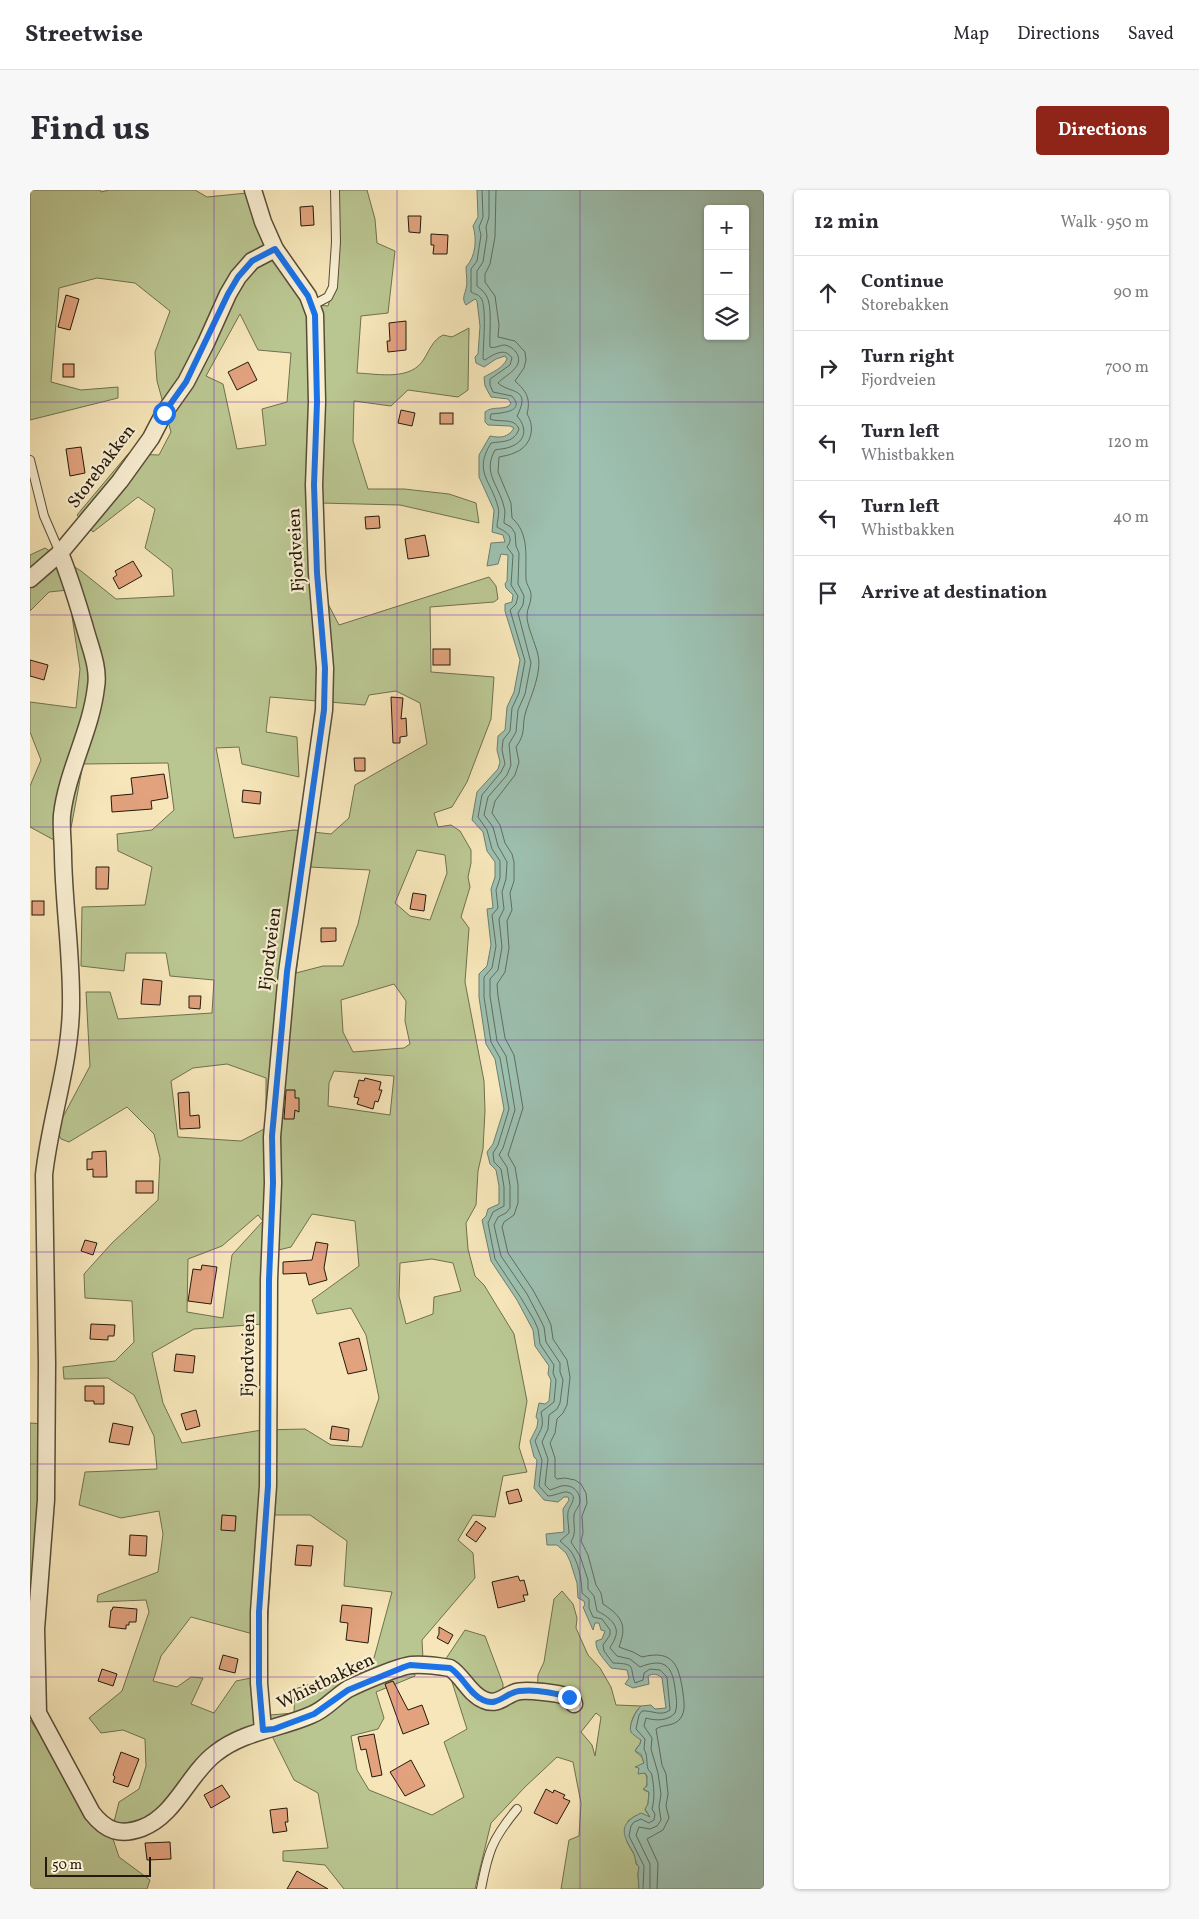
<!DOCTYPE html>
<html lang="en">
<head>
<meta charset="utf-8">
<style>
  :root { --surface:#fff; --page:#f7f7f7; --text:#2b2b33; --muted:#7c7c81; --line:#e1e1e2; --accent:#8f2418 }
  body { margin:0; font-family:Vollkorn,serif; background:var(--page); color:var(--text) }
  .controls { position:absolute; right:15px; top:15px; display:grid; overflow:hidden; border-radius:5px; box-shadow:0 1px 4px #0004 }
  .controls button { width:45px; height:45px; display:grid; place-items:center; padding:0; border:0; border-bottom:1px solid var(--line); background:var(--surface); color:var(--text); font:25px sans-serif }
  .scale { position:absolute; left:15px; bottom:12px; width:106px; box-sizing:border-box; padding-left:5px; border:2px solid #241a0d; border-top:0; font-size:14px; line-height:18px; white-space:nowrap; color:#241a0d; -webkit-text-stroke:4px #f9efd2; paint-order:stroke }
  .stop { position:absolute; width:15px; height:15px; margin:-11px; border:4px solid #1a73e8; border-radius:50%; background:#fff }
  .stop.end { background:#1a73e8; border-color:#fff; box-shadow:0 1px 5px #0008 }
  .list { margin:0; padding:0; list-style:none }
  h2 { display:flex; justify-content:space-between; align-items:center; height:65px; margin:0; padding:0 20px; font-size:21px }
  h2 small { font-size:16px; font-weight:400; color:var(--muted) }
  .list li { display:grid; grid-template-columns:32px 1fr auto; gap:15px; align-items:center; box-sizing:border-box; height:75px; padding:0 20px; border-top:1px solid var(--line) }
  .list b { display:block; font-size:19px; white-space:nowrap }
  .list p { margin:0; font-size:16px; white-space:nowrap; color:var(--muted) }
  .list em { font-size:16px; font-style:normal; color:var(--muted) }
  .icon { flex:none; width:28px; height:28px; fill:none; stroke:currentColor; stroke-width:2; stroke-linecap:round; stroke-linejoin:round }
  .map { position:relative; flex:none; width:734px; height:1699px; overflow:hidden; border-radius:5px }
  header { display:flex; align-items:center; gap:30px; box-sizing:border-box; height:70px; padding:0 25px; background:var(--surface); border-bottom:1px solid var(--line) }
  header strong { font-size:24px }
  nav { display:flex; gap:28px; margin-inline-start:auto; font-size:18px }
  .intro { display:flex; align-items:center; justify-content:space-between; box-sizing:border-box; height:120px; padding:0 30px }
  h1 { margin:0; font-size:35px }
  .button { padding:12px 22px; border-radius:5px; background:var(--accent); color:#fff; font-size:18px; font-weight:700 }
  main { display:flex; gap:30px; padding:0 30px }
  aside { flex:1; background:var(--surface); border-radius:5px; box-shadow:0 1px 4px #0004 }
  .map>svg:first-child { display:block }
  .green { fill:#bac691; stroke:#6f704f; fill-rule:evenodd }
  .water { fill:#9dc0b0; stroke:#6d7e6f; fill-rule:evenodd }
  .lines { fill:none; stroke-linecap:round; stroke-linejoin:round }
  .shore { stroke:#606d5e; stroke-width:1 }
  .building { fill:#e1a27d; stroke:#241a0d }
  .service-casing { stroke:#584d38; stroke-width:10 }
  .minor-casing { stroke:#584d38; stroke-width:19 }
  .service { stroke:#f9efd2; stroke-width:8 }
  .minor { stroke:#f9efd2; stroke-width:16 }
  .route { stroke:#1a73e8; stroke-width:6 }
  .grid { fill:none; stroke:#7b2cbf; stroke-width:1; stroke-opacity:0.55 }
  .labels { text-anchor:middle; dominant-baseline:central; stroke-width:4.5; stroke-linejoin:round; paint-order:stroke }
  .street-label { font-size:18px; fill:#241a0d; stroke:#f9efd2 }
</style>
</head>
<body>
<header>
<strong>Streetwise</strong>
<nav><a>Map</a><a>Directions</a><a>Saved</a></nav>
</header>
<div class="intro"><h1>Find us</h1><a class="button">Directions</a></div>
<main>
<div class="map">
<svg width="734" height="1699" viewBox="0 0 734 1699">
  <rect width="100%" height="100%" fill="#f6e6b9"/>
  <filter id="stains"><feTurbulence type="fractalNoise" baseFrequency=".004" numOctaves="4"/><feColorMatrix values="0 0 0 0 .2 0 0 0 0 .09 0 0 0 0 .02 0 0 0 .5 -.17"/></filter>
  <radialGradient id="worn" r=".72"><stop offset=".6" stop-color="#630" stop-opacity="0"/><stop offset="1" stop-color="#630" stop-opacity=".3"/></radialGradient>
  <!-- green -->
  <g class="green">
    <path d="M0,0H70L71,2L79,0H165L177,7L217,3L240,68L276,114L298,116L308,82L303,43L302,0H337L345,29L347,53L365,61L358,123L331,126L327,183C349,184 381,191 394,169C400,159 403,150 413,145L422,147L439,138L438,200L428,207L378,200L361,216L324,211L323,251L338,299H374L419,304L446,313L449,333L370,315L290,313L296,410L309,435L459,387L466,396L468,409L464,412L400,417L401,482L464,487L461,529L437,592L422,617L404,623L408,637L421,635L430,641L441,660V673L438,687L440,697L431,727L439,738L435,792L454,891L455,921L453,959L448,981L446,1015L436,1033L438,1059L445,1086L454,1095L484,1144L497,1211L489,1257L497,1282L473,1286L465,1327L443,1325L428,1350L443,1363L445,1388L392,1450L393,1469L383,1472L385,1486L346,1502L354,1528L348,1539L321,1546L327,1580L339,1600L402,1625L434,1607L414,1552L437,1539L415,1470L435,1440L455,1446L473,1494V1506H507L508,1485L514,1472L524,1409L532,1401L543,1414L547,1428L546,1438L558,1465L570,1478L581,1497L586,1515L611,1516C605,1521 598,1535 602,1542C604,1545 608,1547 611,1550L610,1554L606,1559V1562L612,1567L614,1573L609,1578L610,1580L615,1583C618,1588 618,1595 614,1600L619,1602L618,1614L615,1620L620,1627H617L614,1624L605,1626L598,1631L597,1652L605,1666L606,1674L609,1677L608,1684L609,1699H531L539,1650L549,1646L551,1613L543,1572L527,1567L495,1597L461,1633L445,1699H314L295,1675L253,1671V1661L298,1658L288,1603L264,1590L242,1546L221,1536L179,1560L141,1609L111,1634L83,1649L89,1667L120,1690L117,1699H0V1530L23,1562L61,1630L84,1632L89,1612L109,1599L116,1576L115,1549L93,1540L71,1543L59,1528L92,1501L119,1422L116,1410L67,1412L68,1405L128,1382L133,1344L129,1321L91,1328L49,1315L55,1282L127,1279L124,1246L104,1205L78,1188L34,1189L33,1177L85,1171L104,1152L102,1111L55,1108L54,1084L82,1053L128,1010L130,968L124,944L97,917L39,952L31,949L26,940L60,876L56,802H80L88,829L182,823L184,790L140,786L136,763H96L94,781L51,776L52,717L115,715L122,677L88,661L87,644L122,640L144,620L138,573L53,574L41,638L24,650L0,637V596L11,570L0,542V512L46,518L50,479L38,400L19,402L0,421V365L15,358L51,381L86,409L144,406L142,379L115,358L125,319L108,307L63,342L47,325L98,264L129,265L141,242L127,191L125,162L140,121L105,93L67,88L29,98L21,192L51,200L88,197V208L0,230ZM210,124L228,160L261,163L257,212L232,219L236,255L207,259L193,194L176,186ZM366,501L390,513L397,554L325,595L319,628L301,644L264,640L204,648L186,558L209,557L212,574L269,587L267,547L236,542L240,507L335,515L339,505ZM387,660L415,665L417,683L400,730L380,726L365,713ZM279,677L340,680L328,734L313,776H293L266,783ZM364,794L376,811L375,831L380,854L374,858L323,862L313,842L311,810ZM197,874L236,888V938L211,951L148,947L141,891L163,878ZM304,881L364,886L360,925L298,916L299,893ZM282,1024L325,1031L329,1076L282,1110L287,1124L321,1118L336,1145L349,1208L332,1257L301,1255L275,1239L232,1240L152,1253L133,1213L122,1163L164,1139L233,1134L236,1063L261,1057ZM228,1025L233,1031L202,1065L193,1128L157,1122L158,1069L192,1056ZM402,1069L423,1073L431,1101L404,1107L403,1124L376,1134L369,1106L370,1073ZM244,1325H280L317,1351L314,1396L362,1402L344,1468L304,1486L265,1499L264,1523L240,1525L226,1487L206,1491L184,1523L161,1514L173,1488L161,1487L147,1497L123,1491L131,1466L161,1427L223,1444L237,1445ZM566,1523L571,1527L565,1566L562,1555L551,1542Z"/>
    <path d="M0,1233L14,1234L0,1448Z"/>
  </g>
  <!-- water -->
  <path class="water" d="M447,0H734V1699H609L608,1684L609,1677C605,1673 606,1668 603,1662C592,1644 588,1634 611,1623L620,1627L615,1619L618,1614L619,1602L613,1599L617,1596V1586L615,1583L608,1584L609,1578L605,1577L614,1573L611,1564L605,1561L610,1554L611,1550C608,1548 603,1545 601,1542C598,1536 606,1520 611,1516L621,1515L625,1519L636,1518L632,1488C628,1484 623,1483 618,1486L619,1494L603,1498L595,1494L599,1488L597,1480L581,1478C575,1470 565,1461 566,1451L572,1449L575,1441L571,1440L569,1433H565L563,1440L553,1417L555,1415L554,1411L548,1408L547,1393L540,1371L536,1363L527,1355H517L516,1344L534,1342L533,1319L539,1310L538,1307H534L528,1312L514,1310L504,1298L507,1270L504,1267L500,1251L507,1237L508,1230L506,1227L509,1213L515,1214L519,1211L521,1190L518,1184L519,1176L505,1156L503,1140L487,1110L461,1071L452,1030L456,1026L458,1019L469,1014V996L466,980L460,974L457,962L463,954L474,919L465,869L456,854L449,807V784L457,776L461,755L457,719L463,718L461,699L465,687V672L457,661L453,642L442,630L447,602L468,579L470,572L467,560L468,546L475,540L477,517L484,502L490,470L475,421V414L482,412L483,405L476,398L475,394L477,391L478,365L471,364L468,374L457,376L461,353L475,352L473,345L462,342L464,320L449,287V265L460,246C470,248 478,248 484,238L480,236L458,235L455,232V222C462,216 471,220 479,216L481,213L478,209L461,207L455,196L454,187C463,182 473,178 477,169L475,166L466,169L454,177L446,173L445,167L448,164L450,136L447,111L445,109L436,115C432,109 434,106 436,99C438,93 436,84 436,77C446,66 447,49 443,36L448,27ZM678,19H715V146H678Z"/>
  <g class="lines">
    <!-- shore -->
    <g class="shore">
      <path d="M452,0L453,27L449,37L451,45L447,71L441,79V102C444,104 448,104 451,108C457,116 453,157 453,169L455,170C464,164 475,157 482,168L480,175L460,189V195L463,202L482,206C496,222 471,223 461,224L460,229C470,233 484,227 489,239C484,253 473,251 461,253C443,282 461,290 468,317C470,323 467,331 467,337C476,342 485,346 477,357L483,365L481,395L488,406L486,414L480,420L495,471L489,503L482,518L480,541L473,550L472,560L475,574L471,582L452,605L448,627L457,640L462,659L470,671V688L466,700L468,718L462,725L466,756L462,778L454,787V807L461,852L470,868L479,919L468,955L463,963L464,972L471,979L474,997V1016L463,1022L458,1033L465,1069L491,1108L504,1130L508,1139L510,1154L524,1175L523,1183L526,1190L524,1212L511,1222C514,1237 512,1237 505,1251L512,1270L509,1296L518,1306C524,1306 534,1301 537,1302C550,1305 539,1316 538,1322C537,1328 539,1337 539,1343L530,1351C533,1354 536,1356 539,1359C548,1369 552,1390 552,1403L559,1409V1418L563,1427L572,1429L580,1440V1445L573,1455L574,1461L583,1473C607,1474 599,1476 605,1493L613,1490L614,1483L620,1479L630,1480L637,1487L640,1520C631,1527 622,1520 612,1521L609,1525L606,1539L615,1549L614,1559C618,1566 616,1572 618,1579C619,1581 622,1583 622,1586C624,1597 625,1608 622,1619L625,1624L624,1630L619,1633L611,1629L604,1632L601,1636L599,1646L614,1676L613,1699"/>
      <path d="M459,0V27L456,37L457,46L453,72L447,81V96C450,99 454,101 456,105C463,115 459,145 460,157C465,159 469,155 475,155C479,156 483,158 486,162C496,177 475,185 468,193C480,204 502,197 487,226C497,237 497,251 480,257C475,259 469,259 465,260C452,283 469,295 474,317C476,322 474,328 474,333L481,337L485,343L486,356L489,363L488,394L494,406L493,415L488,423L501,473L495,504L488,520L486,542L479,554L481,575L477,585L458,607L454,625L463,637L468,656L477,672L476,689L472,702L474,719L469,729L472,757L468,780L460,789V806L467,851L476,866L485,920L473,958L469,965L477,977L480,996V1018L476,1023L468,1027L464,1035L471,1066L497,1104L509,1127L514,1137L516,1152L530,1173V1182L533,1190L530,1213L527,1219L519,1225L518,1239L512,1252L518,1269L515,1295L520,1300C524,1299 527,1297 531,1296C541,1294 550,1300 550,1311C550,1316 545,1320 544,1325C543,1337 547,1341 541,1352L550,1366L558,1390V1399L564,1406L567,1421C576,1425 591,1435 585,1448C584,1452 581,1455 580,1458L587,1466L600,1469L610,1477C633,1468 642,1474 645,1498C646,1506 648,1515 645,1523C638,1531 626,1531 616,1528L614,1536L622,1548L621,1559L628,1583L631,1604L629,1617L631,1630L627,1636L620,1639L609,1637L606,1645L620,1674V1699"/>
      <path d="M466,0L465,47L460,74L455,84V92L465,106L469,135L468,147L485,151L495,162L496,170L494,178L485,191C496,201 501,208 497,224C506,238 501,257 484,263C480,265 474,266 469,267L468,282L481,313L482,328C500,344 495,367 496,389C496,395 502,400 501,407C501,413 497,419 497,425C496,434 506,455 508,465C512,482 501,506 496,521C491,536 497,542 486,557L489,572L485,585L465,611L462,623L470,635L475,653L482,664L484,672V691L480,703L482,720L477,731L479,758L475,782L467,794L468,806L475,848L484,865L493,918L478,965L485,977L488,995V1013L484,1025L474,1032L472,1037L478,1063L503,1100L516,1124L521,1135L523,1149L537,1170L540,1187L537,1215L533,1223L527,1229L525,1243L520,1253L525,1268V1287L527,1289L535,1288L545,1290L551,1294L556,1303L557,1313L552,1326L553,1343L551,1351L558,1365L566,1395L571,1403L573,1414C593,1427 597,1436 589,1457L603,1462L612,1467C644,1459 649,1476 653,1503C654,1512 656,1521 650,1529C643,1537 633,1534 626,1539L632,1575L636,1584L638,1604L636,1616L639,1628L633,1640L617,1649L628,1673L627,1699"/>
    </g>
  </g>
  <!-- building -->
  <g class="building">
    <path d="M283,16L284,35L271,36L270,17Z"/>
    <path d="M378,26H391L390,43L379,42Z"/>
    <path d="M401,44L418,45L417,64H403L404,55H401Z"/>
    <path d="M36,105L49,109L40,140L28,137Z"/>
    <path d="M376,131V160L358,162L357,151H360L359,133Z"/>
    <path d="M218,172L227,190L207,200L198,182Z"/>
    <rect x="33" y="174" width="11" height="13"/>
    <path d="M371,220L385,223L382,236L368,233Z"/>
    <rect x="410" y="223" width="13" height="11"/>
    <path d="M51,257L55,283L40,286L36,259Z"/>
    <path d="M349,326L350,338L336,339L335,327Z"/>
    <path d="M395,345L399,366L378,369L375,349Z"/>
    <path d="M103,371L112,386L89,399L83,388L87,385L85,381Z"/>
    <rect x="403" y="459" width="17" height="16"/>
    <path d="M0,470L18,475L14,490L0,486Z"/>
    <path d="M361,507L373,508L371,529L376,528L377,546L370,547V553H363Z"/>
    <path d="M324,568H335V581H325Z"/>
    <path d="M134,584L138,608L121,611L122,619L82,622L81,606L103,604L101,588Z"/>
    <path d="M213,600L231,602L230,614L212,612Z"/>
    <path d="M66,677H79L78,699H66Z"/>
    <path d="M383,703L396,705L394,721L380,719Z"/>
    <rect x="2" y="711" width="12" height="14"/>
    <path d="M291,738H306V751L291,752Z"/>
    <path d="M113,789L132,791L130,815L111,814Z"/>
    <path d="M159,806H171L170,819L159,818Z"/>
    <path d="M335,888L351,892L349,900H352L348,912L345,911L343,919L327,914L329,908L324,907L329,890L334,891Z"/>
    <path d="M256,900H265V908H269V922L265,920L264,929H254Z"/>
    <path d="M159,902L160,926L169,925L170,938L150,939L148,903Z"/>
    <path d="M76,961L77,987H63V979L57,980V969H62V962Z"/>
    <rect x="106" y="991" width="17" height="12"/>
    <path d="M55,1050L67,1053L63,1065L51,1061Z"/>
    <path d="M286,1052L298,1054L294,1078L297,1090L279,1095L276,1083L253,1084V1072L282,1070Z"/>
    <path d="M172,1075L187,1077L181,1114L158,1111L163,1079L171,1080Z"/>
    <path d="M61,1134L85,1135L84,1146H78V1150L60,1149Z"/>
    <path d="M329,1148L337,1180L318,1184L309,1153Z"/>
    <path d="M146,1164L165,1166L163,1183L144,1181Z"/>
    <path d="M55,1196H74V1214H64V1211H55Z"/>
    <path d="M166,1220L170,1236L156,1240L151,1224Z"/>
    <path d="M83,1233L103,1237L99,1255L79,1252Z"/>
    <path d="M302,1236L319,1239L318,1251L300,1249Z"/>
    <path d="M488,1299L492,1311L479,1314L476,1302Z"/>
    <path d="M192,1325L206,1326L205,1341L191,1340Z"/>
    <path d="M446,1331L456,1338L446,1352L436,1345Z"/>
    <path d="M100,1345L117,1346L116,1366L99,1365Z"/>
    <path d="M267,1355L283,1356L281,1376L265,1375Z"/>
    <path d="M488,1386L490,1391L494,1390L498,1405H493L495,1411L468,1418L462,1392Z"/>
    <path d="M312,1415L342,1418L338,1453L316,1450L318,1433L310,1432Z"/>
    <path d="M83,1417L107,1419L106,1432H99V1435H96V1439L79,1437L81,1420H82Z"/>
    <path d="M409,1437L423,1445L418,1454L407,1448L409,1444Z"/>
    <path d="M193,1465L208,1469L205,1483L189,1479Z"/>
    <path d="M72,1479L87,1484L83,1496L68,1491Z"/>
    <path d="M363,1491L378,1520L392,1515L399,1534L373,1544L355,1494Z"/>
    <path d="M344,1544L352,1585L342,1587L336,1559L331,1560L328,1547Z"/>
    <path d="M91,1562L109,1569L98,1597L83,1592L85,1587L83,1585Z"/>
    <path d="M381,1570L395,1596L375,1606L360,1582Z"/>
    <path d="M192,1595L200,1607L181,1618L174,1605Z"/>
    <path d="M516,1599L523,1603L524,1600L535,1605L533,1608L540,1611L527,1634L504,1623Z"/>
    <path d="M257,1618L258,1632H255L257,1641L243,1643L240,1620Z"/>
    <path d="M140,1652L141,1669L117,1670L115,1653Z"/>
    <path d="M267,1681L298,1699H257Z"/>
  </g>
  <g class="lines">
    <!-- service casing -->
    <g class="service-casing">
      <g id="service">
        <path d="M283,115L298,107L303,97L306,52L305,0"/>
        <path d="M0,270L14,326L30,363"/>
        <path d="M451,1699C458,1662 462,1649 487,1619"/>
      </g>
    </g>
    <!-- minor casing -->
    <g class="minor-casing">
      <g id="minor">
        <path d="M223,0L233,32L245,59L278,106L285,125L287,212L284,295L287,383L295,478L294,520L257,782L242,947L243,993L239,1090L238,1296L229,1422V1493L233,1540"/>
        <path d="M30,363C41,390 49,417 57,445C62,462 69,480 66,497C61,541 37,581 32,625C31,638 33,653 33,666C34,717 42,767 41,817C40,874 20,929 14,985L17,1174L16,1310L6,1439L8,1523L62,1623C76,1641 90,1646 112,1638C146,1625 158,1584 186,1563C214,1541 249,1539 281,1525C295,1520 305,1507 318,1499C330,1493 369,1476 382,1475C395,1474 408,1476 420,1478C433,1486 439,1504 454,1510C467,1516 474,1506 486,1502C494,1499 533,1503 540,1508C543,1510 543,1511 544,1514"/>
        <path d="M0,389L30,363L90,291L121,248L134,223L156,192L176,153L198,104L208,87L222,71L245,59"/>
      </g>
    </g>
    <!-- service -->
    <use href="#service" class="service"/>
    <!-- minor -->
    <use href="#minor" class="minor"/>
  </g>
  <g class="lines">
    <!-- route -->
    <path class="route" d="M134,223L156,192L198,104L208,87L222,71L245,59L278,106L285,125L287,212L284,295L287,383L295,478L294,520L257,782L242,946L243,993L239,1090L238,1296L229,1422V1493L233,1540L244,1539L284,1524L318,1500L374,1477L380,1475L420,1478C433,1486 439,1504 453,1510C468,1517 475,1503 489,1501C504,1499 525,1503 539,1507"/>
  </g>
  <!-- grid -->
  <path class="grid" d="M184,0V1699M367,0V1699M550,0V1699M0,212H734M0,425H734M0,637H734M0,850H734M0,1062H734M0,1274H734M0,1487H734"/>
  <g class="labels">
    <!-- street labels -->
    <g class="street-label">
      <text transform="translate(72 277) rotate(-53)">Storebakken</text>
      <text transform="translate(267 360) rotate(-93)">Fjordveien</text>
      <text transform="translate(241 759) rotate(-83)">Fjordveien</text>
      <text transform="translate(219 1165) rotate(-89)">Fjordveien</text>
      <text transform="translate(296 1492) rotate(-26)">Whistbakken</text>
    </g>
  </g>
  <rect width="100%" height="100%" filter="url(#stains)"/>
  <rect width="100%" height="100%" fill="url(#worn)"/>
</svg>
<div class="controls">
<button>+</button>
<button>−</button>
<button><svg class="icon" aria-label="layers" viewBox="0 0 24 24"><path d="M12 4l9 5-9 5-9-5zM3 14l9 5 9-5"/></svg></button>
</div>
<div class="scale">50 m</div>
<div class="stop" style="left:134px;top:223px"></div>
<div class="stop end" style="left:539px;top:1507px"></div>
</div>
<aside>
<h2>12 min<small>Walk · 950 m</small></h2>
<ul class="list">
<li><svg class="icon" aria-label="ahead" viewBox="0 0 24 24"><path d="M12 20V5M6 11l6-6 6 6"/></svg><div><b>Continue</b><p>Storebakken</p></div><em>90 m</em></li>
<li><svg class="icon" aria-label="right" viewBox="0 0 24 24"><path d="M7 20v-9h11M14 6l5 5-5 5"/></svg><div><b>Turn right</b><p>Fjordveien</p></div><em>700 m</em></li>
<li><svg class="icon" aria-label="left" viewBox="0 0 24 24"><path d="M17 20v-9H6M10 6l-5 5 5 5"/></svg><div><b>Turn left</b><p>Whistbakken</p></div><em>120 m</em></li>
<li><svg class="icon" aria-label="left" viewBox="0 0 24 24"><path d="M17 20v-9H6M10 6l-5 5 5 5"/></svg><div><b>Turn left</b><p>Whistbakken</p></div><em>40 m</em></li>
<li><svg class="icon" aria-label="arrive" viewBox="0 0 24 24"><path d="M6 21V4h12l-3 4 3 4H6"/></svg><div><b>Arrive at destination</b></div></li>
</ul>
</aside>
</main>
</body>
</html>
